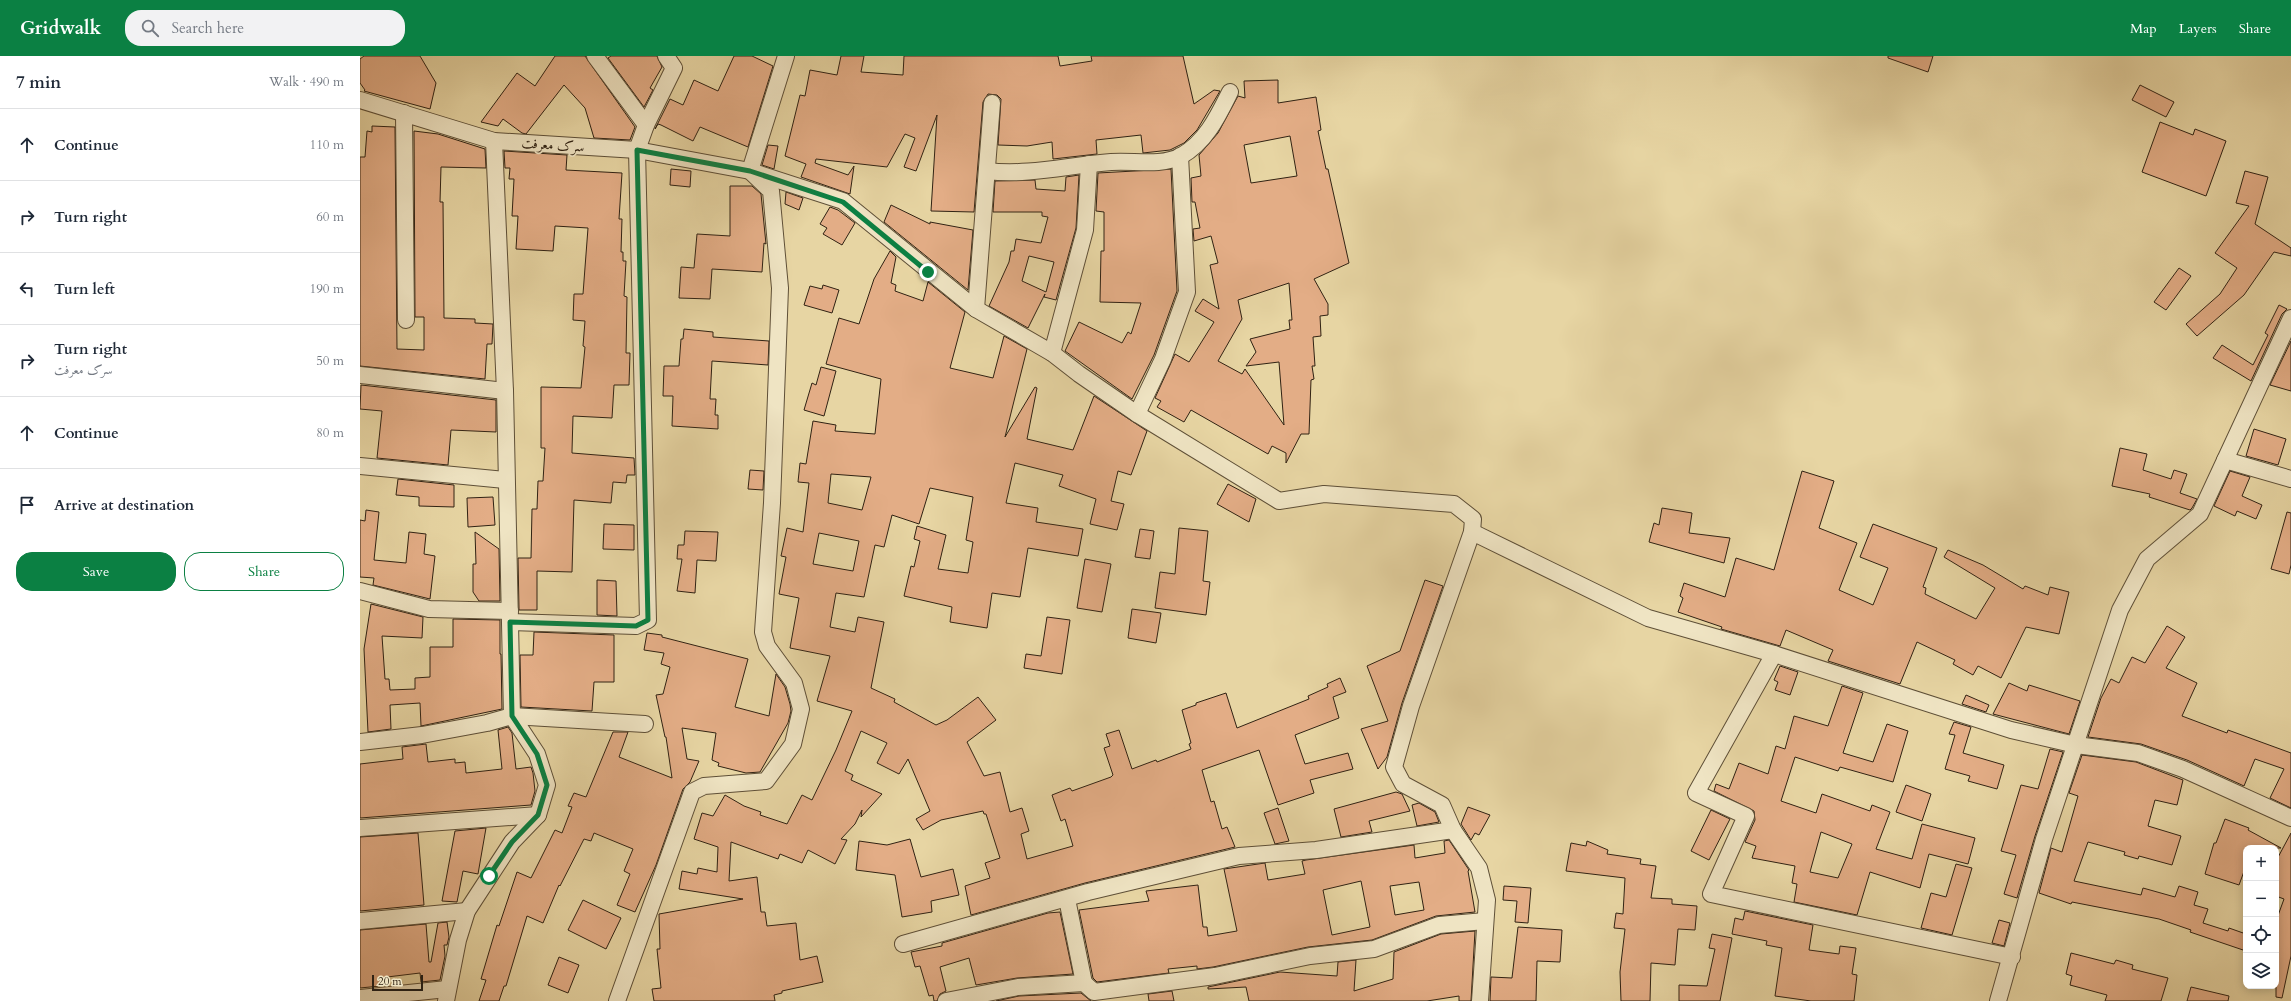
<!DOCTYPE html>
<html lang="en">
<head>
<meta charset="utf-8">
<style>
  :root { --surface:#fff; --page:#f2f2f3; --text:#1f2937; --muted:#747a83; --line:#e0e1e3; --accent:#0b8043 }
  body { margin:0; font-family:Cardo,Amiri,serif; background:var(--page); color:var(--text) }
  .controls { position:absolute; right:12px; bottom:12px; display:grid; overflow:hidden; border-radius:8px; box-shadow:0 2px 10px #0003 }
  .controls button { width:36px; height:36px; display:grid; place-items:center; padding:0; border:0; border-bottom:1px solid var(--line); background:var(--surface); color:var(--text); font:20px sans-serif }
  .scale { position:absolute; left:12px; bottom:10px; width:51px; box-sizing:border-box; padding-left:4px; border:2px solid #302213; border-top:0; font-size:11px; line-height:14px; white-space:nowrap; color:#302213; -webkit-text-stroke:3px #efe4c3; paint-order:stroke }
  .stop { position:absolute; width:12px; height:12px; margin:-9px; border:3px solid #0b8043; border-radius:50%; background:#fff }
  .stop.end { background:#0b8043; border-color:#fff; box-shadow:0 1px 4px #0008 }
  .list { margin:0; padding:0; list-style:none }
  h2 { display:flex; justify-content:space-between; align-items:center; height:52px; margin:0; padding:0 16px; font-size:17px }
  h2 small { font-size:13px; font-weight:400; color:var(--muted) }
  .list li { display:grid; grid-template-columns:26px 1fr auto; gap:12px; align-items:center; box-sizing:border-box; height:72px; padding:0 16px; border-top:1px solid var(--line) }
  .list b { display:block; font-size:15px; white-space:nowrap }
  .list p { margin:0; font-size:13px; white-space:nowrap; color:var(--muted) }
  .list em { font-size:13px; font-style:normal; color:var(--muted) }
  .actions { display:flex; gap:8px; padding:12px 16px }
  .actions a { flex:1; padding:9px 0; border:1px solid var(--accent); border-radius:16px; text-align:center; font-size:14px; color:var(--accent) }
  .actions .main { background:var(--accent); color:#fff }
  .icon { flex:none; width:22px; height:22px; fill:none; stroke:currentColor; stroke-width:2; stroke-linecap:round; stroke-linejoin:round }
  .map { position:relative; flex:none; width:1931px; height:945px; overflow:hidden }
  header { display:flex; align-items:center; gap:24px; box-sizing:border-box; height:56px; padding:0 20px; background:var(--accent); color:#fff }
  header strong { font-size:19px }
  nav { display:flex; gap:22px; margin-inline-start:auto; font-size:14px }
  .search { width:280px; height:36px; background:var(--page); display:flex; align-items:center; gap:10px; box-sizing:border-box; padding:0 14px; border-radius:16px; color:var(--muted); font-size:15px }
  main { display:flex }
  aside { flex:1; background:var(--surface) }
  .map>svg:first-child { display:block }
  .building { fill:#e3ad86; stroke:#302213; fill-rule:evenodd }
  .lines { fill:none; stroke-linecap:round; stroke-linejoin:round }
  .street-casing { stroke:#5e4f37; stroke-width:18 }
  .street { stroke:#efe4c3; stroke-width:16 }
  .route { stroke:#0b8043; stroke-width:5 }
  .labels { text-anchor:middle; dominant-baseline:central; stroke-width:3.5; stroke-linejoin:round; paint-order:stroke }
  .street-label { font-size:14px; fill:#302213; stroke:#efe4c3 }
</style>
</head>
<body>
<header>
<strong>Gridwalk</strong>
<div class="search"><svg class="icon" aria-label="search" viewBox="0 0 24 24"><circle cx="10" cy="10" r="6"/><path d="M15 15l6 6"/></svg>Search here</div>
<nav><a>Map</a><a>Layers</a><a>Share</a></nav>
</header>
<main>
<aside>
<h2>7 min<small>Walk · 490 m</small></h2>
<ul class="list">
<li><svg class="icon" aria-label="ahead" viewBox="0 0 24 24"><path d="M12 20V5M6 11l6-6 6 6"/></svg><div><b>Continue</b></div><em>110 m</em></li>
<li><svg class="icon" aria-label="right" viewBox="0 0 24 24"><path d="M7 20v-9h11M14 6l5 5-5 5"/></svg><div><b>Turn right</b></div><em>60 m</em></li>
<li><svg class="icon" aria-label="left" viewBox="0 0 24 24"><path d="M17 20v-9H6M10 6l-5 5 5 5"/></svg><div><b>Turn left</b></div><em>190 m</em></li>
<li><svg class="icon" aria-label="right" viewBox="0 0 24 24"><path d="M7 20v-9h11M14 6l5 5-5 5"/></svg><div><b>Turn right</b><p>سرک معرفت</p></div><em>50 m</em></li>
<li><svg class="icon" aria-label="ahead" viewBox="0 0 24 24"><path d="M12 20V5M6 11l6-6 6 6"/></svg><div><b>Continue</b></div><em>80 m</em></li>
<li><svg class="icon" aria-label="arrive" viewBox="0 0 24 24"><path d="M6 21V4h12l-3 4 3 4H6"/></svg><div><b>Arrive at destination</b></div></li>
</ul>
<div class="actions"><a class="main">Save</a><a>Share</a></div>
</aside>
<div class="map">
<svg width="1931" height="945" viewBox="0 0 1931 945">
  <rect width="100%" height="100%" fill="#e7d5a3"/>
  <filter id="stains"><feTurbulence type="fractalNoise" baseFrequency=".005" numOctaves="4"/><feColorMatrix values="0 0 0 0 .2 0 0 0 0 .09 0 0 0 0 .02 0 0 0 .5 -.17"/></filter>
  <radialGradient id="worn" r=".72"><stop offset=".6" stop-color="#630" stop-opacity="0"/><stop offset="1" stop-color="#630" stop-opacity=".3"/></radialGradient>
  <!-- building -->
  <g class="building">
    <path d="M4,0H60L76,27L70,53L4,35L5,34L0,27V3Z"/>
    <path d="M195,0H225L275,71L270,84L234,82L225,52L204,29L166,78L162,77L143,63L138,70L121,66L157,17L175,30Z"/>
    <path d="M251,0H297L302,11L290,32L293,34L284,51L248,2Z"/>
    <path d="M374,0H392L413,10L388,91L340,71L333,85L301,69L298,68L295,73L310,43L323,49L334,24L358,35Z"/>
    <path d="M481,0H504L501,16L543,19L544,0H698L700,10L732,5L731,0H823L834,48L854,34L860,35L837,74L824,87L810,94L783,97L781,79L736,84L737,98L693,103L692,86L667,90L638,89L641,43L637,39L628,38L623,46L614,156L571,155L577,59L556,115L544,111L555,82L545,78L527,111L456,103L455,107L488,119L494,110L490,138L441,121L446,108L425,100L440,39L445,40L450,14L477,19Z"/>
    <path d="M1528,0H1573L1568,16L1528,2Z"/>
    <path d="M918,24V47L956,41L961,74L958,75L966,113H968L989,207L954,223L968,248V259L960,260L961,280L953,281L955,310H952L954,323L951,324L949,378H941L926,407V397L912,390L908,398L831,354L824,366L797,351L801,345L795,342L815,298L829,306L854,266L835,255L843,243L859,253L850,209L858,207L851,180L834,185L833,173L840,172L835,146H832L831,122L841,120L839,99L858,77L878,40L885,42L884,25ZM930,80L937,120L891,127L884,89ZM929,227L932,264H929L930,273L890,283L896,296L886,310L919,306L924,369L885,313L882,318L858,305L882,263L878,244Z"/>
    <path d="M1780,29L1814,46L1806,61L1772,44Z"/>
    <path d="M1800,66L1833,79L1835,73L1866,85L1846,140L1782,116Z"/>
    <path d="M12,70L35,71L37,293L64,294V261H55L54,75L78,78L125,93L126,112L81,111L80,146H83L84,262L115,263V267L133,268L132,288H127L125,323L0,310V101H5L7,75L12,76Z"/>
    <path d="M408,89L418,90L414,113L402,109Z"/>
    <path d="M144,95L207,99L206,114L262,117L259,163H262L261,196H263V205H266L264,240L267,241L266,297H270L269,329H254L252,362L213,360L212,395V397L274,402L275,419H267L266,427L253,426L251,447L214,444L212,516L177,515V554H159L158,502H171L172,453H177L178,425H183L185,392H181V331L221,332L225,291L223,290L225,265L213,264L214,238H223L228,172L195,170L193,195L156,193L158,160H152L154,123H149L150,112H145Z"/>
    <path d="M311,113L331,115L330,131L310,129Z"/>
    <path d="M811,113L817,235L794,299L772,343L705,295L719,266L762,287L768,276L771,278L781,247L740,246L741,195H744V156L736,155L738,117Z"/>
    <path d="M1885,115L1908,121L1895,168L1931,192V200L1914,196L1884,239L1837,280L1826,268L1860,238L1877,212L1855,197L1889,150L1876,147Z"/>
    <path d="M719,119L716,172L696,244L684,241L685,238L668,272L629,250L649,206L651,195H654L656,183L681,187L688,161L682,160V156H633L635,125L675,124L676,133L705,135L706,121ZM669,200L694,206L686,236L662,225Z"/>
    <path d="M370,130H392L401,138L406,188L404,187L402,216L352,213L350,243L319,242L321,211L334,212L337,178L370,180Z"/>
    <path d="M426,136L443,142L439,154L425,148Z"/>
    <path d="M531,149L570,168V166L613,174L608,234L524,166Z"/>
    <path d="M470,151L478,154L495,167L482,189L463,178L467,172L460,168Z"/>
    <path d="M530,195L536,201L531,227L536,229L535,235L563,245L568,226L605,256L590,312L633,322L644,280L667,293L645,381L675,331L677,332L667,383L713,394L734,340L787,375L771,419L758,415L751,445L764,448L757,474L730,468L736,443L699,430L703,419L655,407L646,447L678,452L676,466L723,473L718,500L668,492L660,541L632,537L627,572L590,566L592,551L544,540L551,510L554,511L560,485L554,483L557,470L586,479L578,513L608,517L613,486L606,484L613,441L570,432L559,468L532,459L524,491L515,489L504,541L476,537L470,571L495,576L498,561L524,566L511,632L535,643L534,646L576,669L587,664L618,641L636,664L607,686L624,720L640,716L650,756L662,752L669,775L661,778L667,803L713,790L705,763L701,765L692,739L710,732L712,735L751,721L753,719L744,692L750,690L746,678L759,674L772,713L796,704L797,706L831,693L829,688L831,687L822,654L836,649V647L866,637L877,672L949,643L948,640L968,631L967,628L980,622L986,636L973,641L979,662L935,679L945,708L988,697L993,713L950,724L954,737L918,749L899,694L842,714L851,746L854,745L862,773L867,771L875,791L725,827L611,859L605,830L630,822L625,807L640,802L626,758H624L623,755L581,764L563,774L556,763L570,755L548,703L539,718L517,707L527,687L501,675L485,715L493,719L491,724L522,738L501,761L502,754L495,768L481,783L487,784L475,808L448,794L442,807L420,798L418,803L371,786L369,825L397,821L401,856H405L407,870L436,867L440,904L457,900L463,926L422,935V937L414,939L415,945H294L292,933L301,932L297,893H300L299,858L383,843L319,833L322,815L337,818L338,812L357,816L358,791L334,783L342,757L353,760L365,739L384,750L401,756L400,759L427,768L442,739L452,744L476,694L492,655L457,645L470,600L430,592L439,542L419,538L426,501L421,500L427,472L443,476L449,427L438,426L440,407L446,408L453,365L476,369L475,375L515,378L521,323L466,308L479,262L499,268L514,223ZM471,418L511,421L502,454L468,447ZM459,477L499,485L493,515L453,508Z"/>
    <path d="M1819,212L1831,220L1806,254L1794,246Z"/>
    <path d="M463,229L479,234L472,257L444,249L450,230L462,233Z"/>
    <path d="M1919,249L1927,253L1922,258L1891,325L1853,302L1862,289L1893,309L1908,279L1905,277Z"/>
    <path d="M324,273L353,276V281L409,285L408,309L352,305L350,343H356L355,359H358V373L312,370L313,340H303L304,310H319L321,283H323Z"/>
    <path d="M1931,285V335L1910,329Z"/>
    <path d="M461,311L476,315L464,360L444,354L452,327L456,329Z"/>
    <path d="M1,329L136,344V376L91,374L88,409L17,402L22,355L0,353Z"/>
    <path d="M1894,373L1926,383L1918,409L1886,400Z"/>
    <path d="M1760,392L1787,398L1783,414L1811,423L1814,414L1827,418L1820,437L1837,443L1832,452L1830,454L1789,441L1790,438L1752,430Z"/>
    <path d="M390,414L404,415L403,434L388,433Z"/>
    <path d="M1442,415L1474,425L1459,472L1497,487L1479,534L1513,549L1528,512L1500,501L1513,468L1577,492L1563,531L1566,532L1565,538L1616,563L1635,532L1584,501L1588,494L1623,509L1663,533L1665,530L1688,539L1690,531L1709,536L1699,578L1666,571L1641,622L1618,610L1613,619L1593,608L1595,604L1557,586L1540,628L1468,605L1473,594L1426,574L1420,590L1361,573L1362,571L1318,556L1323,542L1320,540L1324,527L1365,541L1376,502L1414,514Z"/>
    <path d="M1870,415L1890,421L1882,440L1902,449L1896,463L1877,455L1875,460L1854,450Z"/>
    <path d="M38,423L94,429V451L59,450V441L36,439Z"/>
    <path d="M868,428L896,443L889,466L857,448Z"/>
    <path d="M133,441L135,469L108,471L107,442Z"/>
    <path d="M1302,452L1332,457L1329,477L1370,482L1364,507L1289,486L1294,467L1299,469Z"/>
    <path d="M6,454L19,456L14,504L46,507L49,476L66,478L64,498L75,500L70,543L13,529L14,522L0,521V464L5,465Z"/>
    <path d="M1927,456L1931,457V509L1929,518L1911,513Z"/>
    <path d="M244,468L274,469V494L243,493Z"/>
    <path d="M819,472L848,475L843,525L850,526L846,559L795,552L800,516L815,518Z"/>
    <path d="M780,473L794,475L790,503L775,501Z"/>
    <path d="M325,475L358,476L356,505L337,504L335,537L317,535L322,503H317L318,489H324Z"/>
    <path d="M115,476L139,493L140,545H119L113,536V508H116Z"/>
    <path d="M725,503L751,508L742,556L717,552Z"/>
    <path d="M237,524L256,525L257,560L237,559Z"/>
    <path d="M1065,524L1083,530L1042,647L1027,701L1018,713L1001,673L1028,665L1007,610L1040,595Z"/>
    <path d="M11,548L63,561L62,582L22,580L25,623H29L30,634L55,633V622L70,621V591H93V563L140,564V598H141L142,653L61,670L60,647L30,649L31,673L8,676L4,593Z"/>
    <path d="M772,553L801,557L796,587L768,582Z"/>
    <path d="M687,561L710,564L702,618L664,612L666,598L681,600Z"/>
    <path d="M1807,570L1825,581L1806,612L1837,627L1822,660L1867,677L1868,674L1931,697V752L1910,742L1924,713L1895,703L1884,730L1827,704L1781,688L1728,681L1741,642L1751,623L1759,627L1772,601L1785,607Z"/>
    <path d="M174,576L254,579V626H234L232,655L161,651L160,599H173Z"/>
    <path d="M287,577L302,579V581L388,603L375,651L409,660L416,618L425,631L430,648L431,655L428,667L400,716L386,717L358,710L359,707L352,704L356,677L322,672L327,703L339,705L330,726L323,733L296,809L275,856L257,849L270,818L264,815L273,793L234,777L231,785L224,783L200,830L199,829L183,867L167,860L146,930H144L139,945H119L126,924L121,923L137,869L139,870L157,816L171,822L195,774L202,777L212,751L208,750L214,737L226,741L253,676H268L259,701L312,722L306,681H305L296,639L303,638L310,611L301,608L304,597L284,594Z"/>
    <path d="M1420,610L1438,616L1430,639L1415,634L1418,626L1414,624Z"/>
    <path d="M1649,627L1667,635L1669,629L1720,645L1709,678L1633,658Z"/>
    <path d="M1482,630L1503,637L1483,697L1513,706L1527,668L1548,675L1533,726L1480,711L1478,715L1435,701L1421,745L1456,757L1462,738L1510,755L1512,749L1530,756L1516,793L1552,803L1562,768L1615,782L1608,808L1569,798L1560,832L1510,816L1497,859L1434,846L1437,828L1432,827L1435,810L1392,802L1396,790L1385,786L1395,764L1394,755L1354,735L1356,728L1369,733L1379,707L1408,718L1416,690L1425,693L1434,660L1468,670ZM1461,776L1492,788L1478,822L1450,816Z"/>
    <path d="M1606,639L1629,649L1626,656L1602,648Z"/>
    <path d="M1594,666L1611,671L1603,697L1644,709L1637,733L1608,725L1610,720L1585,713L1595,679L1589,678Z"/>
    <path d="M148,671L152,677L156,713L171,711L173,717L175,735L171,749L0,762V708L43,703L42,691L66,688L68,706L95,703V707L105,706L106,717L142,713L138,674Z"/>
    <path d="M1690,693L1703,696L1675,780L1657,842L1644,838L1656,799L1641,795L1661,729L1678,733Z"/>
    <path d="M1722,699L1776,706L1823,724L1817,749L1795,744L1788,770L1821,780L1812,809L1779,800L1778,803L1764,799L1765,796L1728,786L1714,825L1781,839L1783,832L1815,841L1819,830L1838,836L1834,849L1848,853L1843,867L1868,875L1869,872L1886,878V895L1830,876L1831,874L1799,863L1712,846L1711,848L1679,837L1691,792L1702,796L1718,740L1709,737Z"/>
    <path d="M1546,729L1571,738L1562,765L1536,756Z"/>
    <path d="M1036,736L1042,738L1050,755L1009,765L1012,776L981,781L974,753Z"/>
    <path d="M1059,747L1075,756L1079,766L1057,770L1052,749Z"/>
    <path d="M1108,751L1130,759L1119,779L1115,777L1111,784L1101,768Z"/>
    <path d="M918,752L929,785L915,788L904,757Z"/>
    <path d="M1351,754L1370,763L1349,804L1331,795Z"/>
    <path d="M1865,763L1889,772L1888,774L1921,792H1886V810L1879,829L1845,818L1854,787H1856Z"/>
    <path d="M126,772L118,818L103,815L97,846L82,845L95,775Z"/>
    <path d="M58,777L64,849L0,855V781Z"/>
    <path d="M1931,777V900L1922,942L1916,941V865L1924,843L1916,840V805Z"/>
    <path d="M550,783L561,821L593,813L599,839L571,845L572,856L542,861L535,819L496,814L499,785L527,789Z"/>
    <path d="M1089,784L1109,814L1108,815L1115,856L1076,860L1012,884L948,891L853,911L837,913V910L808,913L809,917L737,926L733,922L719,854L789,845L786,835L838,829L843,871H847L848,880L877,875L864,813L905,807L908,824L945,818L942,805L946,804L1054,789L1055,802L1085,797L1084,785ZM1001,825L1010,871L972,879L963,834ZM1059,826L1064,854L1035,859L1030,830Z"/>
    <path d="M1227,785L1248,794L1247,798L1281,803L1280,808L1296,810L1291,842L1312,843V848L1337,850L1335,874L1318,873L1315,909L1291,907L1290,945H1261L1260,916L1265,873L1254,872L1256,857L1263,858L1265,822L1206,815L1211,787L1226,790Z"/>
    <path d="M1596,808L1612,812L1592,879L1561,872L1571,837L1586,841Z"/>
    <path d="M1144,830L1171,832L1168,867L1155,866L1157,845L1143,844Z"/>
    <path d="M223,844L261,862L246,893L208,874Z"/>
    <path d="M1385,855L1453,869L1449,894L1479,898L1480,890L1496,892L1492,918L1497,919L1494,945H1451L1415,940L1422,892L1406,889L1407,885L1372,878L1375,862L1383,864Z"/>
    <path d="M700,856L713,918L657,922L616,929L609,902L580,911L586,935L580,938L577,945H574L573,939L569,940L560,910L555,911L551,896L582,890V887L688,857Z"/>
    <path d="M1639,864L1650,867L1644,890L1632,887Z"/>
    <path d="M87,866L89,881L87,889H84L85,900L80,924L61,926L60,917L19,922L20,930L0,932V874L66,868L69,906H71L78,867Z"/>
    <path d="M1158,871L1202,874L1200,906L1177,905L1176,945H1130L1131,921L1152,922Z"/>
    <path d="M1115,875L1111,945H1099V940L1067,945H889L886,931L848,933V931L920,916L977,920L978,906L996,904L994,935L1033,923L1034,896L1081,878Z"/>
    <path d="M1352,878L1372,882L1360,945H1319V929L1347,930L1355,893L1349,892Z"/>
    <path d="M1711,897L1754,908L1756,904L1773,909L1772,913L1808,922L1801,945H1745L1747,939L1710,929L1712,920L1706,918Z"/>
    <path d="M199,901L219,909L208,937L188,929Z"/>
    <path d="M1831,931L1869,940L1868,945H1827Z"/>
    <path d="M812,935L814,945H789L788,938Z"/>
    <path d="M721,937L731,945H636L659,940Z"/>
  </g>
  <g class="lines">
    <!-- street casing -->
    <g class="street-casing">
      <g id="street">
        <path d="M235,0L286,69"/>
        <path d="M0,44L134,85L277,94L390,115L483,145L616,253L692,297L719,318L777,358L919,445L964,438L1094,448L1113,463L1112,476L1051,650L1034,711L1043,728L1082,749L1093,774L1119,812L1127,844L1120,945"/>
        <path d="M44,57L46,264"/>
        <path d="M627,115C669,120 709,109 751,106C773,104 800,111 821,100C846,86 858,60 870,36"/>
        <path d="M616,253L632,47"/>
        <path d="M692,297L725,174L729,108"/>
        <path d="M0,319L145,335"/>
        <path d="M777,358L803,303L827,236L820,100"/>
        <path d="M1865,404L1931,423"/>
        <path d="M0,410L145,424"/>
        <path d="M1112,476L1288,562L1414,598L1651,674L1716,689L1778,697L1823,713L1931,762"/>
        <path d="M0,535L69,553L150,555"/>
        <path d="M150,566L276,570L288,564L277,94L286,69L314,12L306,0"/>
        <path d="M1414,598L1336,737L1386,760L1351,838L1652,901"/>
        <path d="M0,686L62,679L127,667L152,660L285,668"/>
        <path d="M0,772L178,759"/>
        <path d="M707,843L724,927"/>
        <path d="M0,865L107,855"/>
        <path d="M543,888L728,836L879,800L956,794L1093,774"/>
        <path d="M0,942L87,933"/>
        <path d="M86,945L98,884L107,855L152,786L178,759L187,729L177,698L152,660L145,335L134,85"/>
        <path d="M257,945L332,736L344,730L406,725L433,688L441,653L434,627L407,590L403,576L412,447L420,232L411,135L390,115L426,0"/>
        <path d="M586,945L658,931L724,927L734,936L855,920L950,900L1014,893L1079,869L1125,865"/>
        <path d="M1638,945L1684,783L1760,554L1787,503L1840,458L1931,262"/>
      </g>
    </g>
    <!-- street -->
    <use href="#street" class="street"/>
  </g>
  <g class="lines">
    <!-- route -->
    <path class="route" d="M129,820L152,786L178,759L187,729L177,698L152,660L150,566L276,570L288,564L277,94L390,115L483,146L568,216"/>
  </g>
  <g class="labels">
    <!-- street labels -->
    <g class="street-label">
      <text transform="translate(193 89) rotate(4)">سرک معرفت</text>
    </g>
  </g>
  <rect width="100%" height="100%" filter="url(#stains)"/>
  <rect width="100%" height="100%" fill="url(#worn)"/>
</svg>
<div class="controls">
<button>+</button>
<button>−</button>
<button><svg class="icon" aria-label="locate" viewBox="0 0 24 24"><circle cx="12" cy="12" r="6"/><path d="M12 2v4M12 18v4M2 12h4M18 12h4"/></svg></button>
<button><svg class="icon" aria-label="layers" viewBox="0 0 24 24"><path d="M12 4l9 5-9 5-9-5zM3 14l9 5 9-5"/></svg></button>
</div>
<div class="scale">20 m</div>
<div class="stop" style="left:129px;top:820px"></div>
<div class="stop end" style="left:568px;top:216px"></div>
</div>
</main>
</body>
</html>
